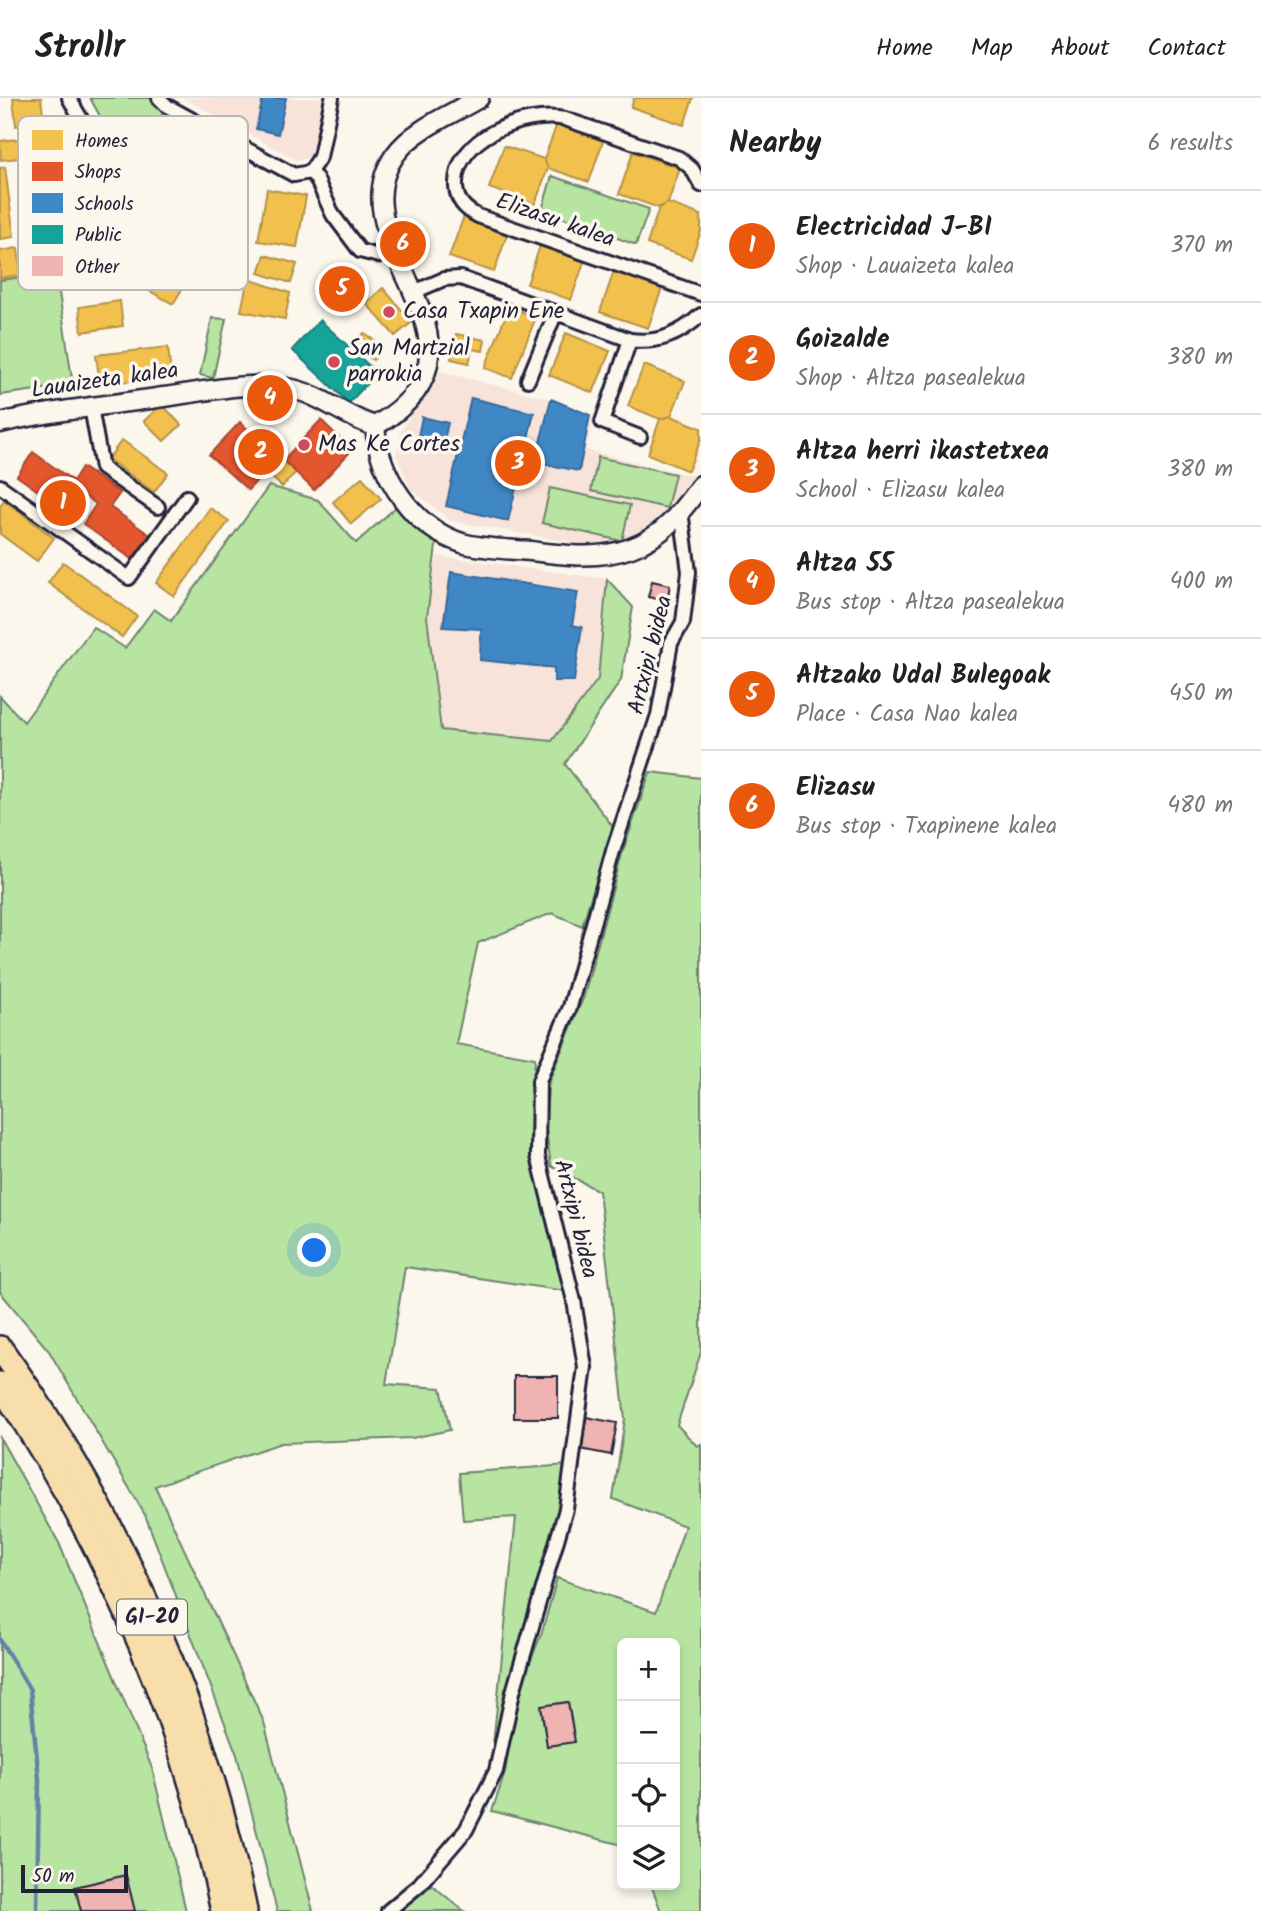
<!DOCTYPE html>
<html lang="en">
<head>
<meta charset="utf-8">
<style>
  :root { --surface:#fff; --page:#f2f2f2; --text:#222; --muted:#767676; --line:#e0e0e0; --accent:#ea580c }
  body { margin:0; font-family:Kalam,sans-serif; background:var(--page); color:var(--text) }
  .controls { position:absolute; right:21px; bottom:21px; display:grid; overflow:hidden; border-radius:10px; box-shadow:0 4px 10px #0003 }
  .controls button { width:63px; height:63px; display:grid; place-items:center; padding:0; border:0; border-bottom:2px solid var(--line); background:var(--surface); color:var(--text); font:35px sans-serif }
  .scale { position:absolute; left:21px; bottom:18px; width:107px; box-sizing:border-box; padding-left:7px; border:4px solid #22223b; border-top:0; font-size:19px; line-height:24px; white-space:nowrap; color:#22223b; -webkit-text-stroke:5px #fbf7ec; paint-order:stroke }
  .you { position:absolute; left:315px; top:1153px; width:24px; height:24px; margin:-18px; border:5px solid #fff; border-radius:50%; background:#1a73e8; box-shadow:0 0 0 10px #1a73e833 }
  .badge { display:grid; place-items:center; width:46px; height:46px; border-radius:50%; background:var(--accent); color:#fff; font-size:23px; font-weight:700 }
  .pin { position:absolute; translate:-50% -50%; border:4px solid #fff; box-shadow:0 2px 7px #0006 }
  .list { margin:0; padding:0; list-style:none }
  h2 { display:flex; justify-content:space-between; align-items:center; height:91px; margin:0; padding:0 28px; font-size:30px }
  h2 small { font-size:23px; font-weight:400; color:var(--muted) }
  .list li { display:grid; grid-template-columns:46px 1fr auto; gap:21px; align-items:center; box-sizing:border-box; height:112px; padding:0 28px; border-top:2px solid var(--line) }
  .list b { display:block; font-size:26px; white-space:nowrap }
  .list p { margin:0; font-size:23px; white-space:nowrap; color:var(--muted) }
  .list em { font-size:23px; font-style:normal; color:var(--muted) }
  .icon { flex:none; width:38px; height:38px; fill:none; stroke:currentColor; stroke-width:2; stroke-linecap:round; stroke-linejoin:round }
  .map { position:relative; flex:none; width:701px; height:1813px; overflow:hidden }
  header { display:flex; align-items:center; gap:42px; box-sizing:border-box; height:98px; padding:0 35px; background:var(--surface); border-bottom:2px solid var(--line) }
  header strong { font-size:33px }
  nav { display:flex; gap:38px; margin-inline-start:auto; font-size:24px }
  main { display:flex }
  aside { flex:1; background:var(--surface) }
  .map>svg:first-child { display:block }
  .built { fill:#f7e3da }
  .green { fill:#b8e4a2; stroke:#6d836e; stroke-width:2 }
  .homes { fill:#f2c14e; stroke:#b49148; stroke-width:2 }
  .shops { fill:#e4572e; stroke:#aa4732; stroke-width:2 }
  .schools { fill:#3f88c5; stroke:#36699c; stroke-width:2 }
  .public { fill:#17a398; stroke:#1a7c7c; stroke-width:2 }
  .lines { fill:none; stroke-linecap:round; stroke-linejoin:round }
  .stream { stroke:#6383a5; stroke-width:4.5 }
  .building { fill:#efb3b1; stroke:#22223b; stroke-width:2 }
  .street-casing { stroke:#22223b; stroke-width:18 }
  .secondary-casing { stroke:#22223b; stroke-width:23 }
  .highway-casing { stroke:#22223b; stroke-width:28 }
  .street { stroke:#fbf7ec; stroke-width:12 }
  .secondary { stroke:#fbf7ec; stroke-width:18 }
  .highway { stroke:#f8deab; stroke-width:23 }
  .poi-dot { fill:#d1495b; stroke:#fbf7ec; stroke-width:2.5 }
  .labels { text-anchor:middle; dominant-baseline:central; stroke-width:7; stroke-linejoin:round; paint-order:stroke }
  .shield { fill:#fbf7ec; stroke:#636270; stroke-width:2 }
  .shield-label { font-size:21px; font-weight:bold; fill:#22223b }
  .street-label { font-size:23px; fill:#22223b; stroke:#fbf7ec }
  .poi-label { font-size:23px; fill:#22223b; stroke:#fbf7ec; text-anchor:start }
  .key { fill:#fbf7ec; stroke:#bab7b7; stroke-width:2 }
  .key-label { font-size:19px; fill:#22223b }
</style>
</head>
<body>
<header>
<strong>Strollr</strong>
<nav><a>Home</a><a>Map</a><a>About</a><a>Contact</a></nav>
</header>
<main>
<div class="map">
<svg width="701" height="1813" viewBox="0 0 701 1813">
  <rect width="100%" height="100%" fill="#fbf7ec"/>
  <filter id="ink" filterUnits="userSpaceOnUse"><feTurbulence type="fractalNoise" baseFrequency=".0143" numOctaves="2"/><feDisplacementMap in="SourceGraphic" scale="14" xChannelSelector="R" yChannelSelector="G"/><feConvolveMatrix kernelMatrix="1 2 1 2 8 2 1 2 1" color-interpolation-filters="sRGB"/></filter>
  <g filter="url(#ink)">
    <!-- built -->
    <g class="built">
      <path d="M183,0H324L314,53L308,60L296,62Z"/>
      <path d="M438,273L551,301L594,318L586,352L693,378L667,414L647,431L620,445L592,448L451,423L411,391L396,357L401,333Z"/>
      <path d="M437,458L607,481L598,581L552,643L441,632L427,518Z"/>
    </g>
    <!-- green -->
    <g class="green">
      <path d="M90,0H152L164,14L129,61L117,49Z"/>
      <path d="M552,78L649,111L636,147L542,112Z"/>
      <path d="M56,175L73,287L0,297V182Z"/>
      <path d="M212,220L226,221L213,280L200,277Z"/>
      <path d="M598,359L675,376L667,410L591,393Z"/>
      <path d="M269,388L318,402L356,445L397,408L437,440L427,519L441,632L552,643L598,581L607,481L633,509L621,582L565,666L613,729L582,828L552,815L478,845L456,946L535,960L530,1042L565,1193L405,1169L386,1286L441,1290L450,1332L412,1340L281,1345L155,1388L264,1624L313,1813H277L237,1657L145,1417L49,1253L0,1194V598L24,624L93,529L125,550L154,511L171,523Z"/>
      <path d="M550,390L630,407L622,443L542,425Z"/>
      <path d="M650,674L701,680V1254L677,1327L697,1348L701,1346V1813H661L651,1787H675V1545H622V1747L492,1713L505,1675L517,1598L542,1534L557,1480L656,1514L685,1428L613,1401L625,1321L599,1093L551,1068L545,1025L549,983L584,898L622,756Z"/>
      <path d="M0,1340L59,1445L152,1670L186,1813H0Z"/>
      <path d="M568,1367C553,1466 514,1559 492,1657L516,1419L463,1422L459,1375Z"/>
      <path d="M432,1787L464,1813H399Z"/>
    </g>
    <!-- homes -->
    <g class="homes">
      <path d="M13,0H41L44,25L16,28Z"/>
      <path d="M634,0H693L684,27L631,9Z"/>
      <path d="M557,26L603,43L589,84L548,70L544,61Z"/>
      <path d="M46,38L48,57L1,62L0,43Z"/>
      <path d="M504,48L544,61L548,70L535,106L489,90Z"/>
      <path d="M633,54L680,70L668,105L659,110L619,96Z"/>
      <path d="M5,69L14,139L0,141V70Z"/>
      <path d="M267,91L306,98L297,149L258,143Z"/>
      <path d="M668,105L701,117V133L691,161L647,146L659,110Z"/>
      <path d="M464,118L508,134L494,174L449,159Z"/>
      <path d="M541,145L585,161L571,202L527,186Z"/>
      <path d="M18,150L21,177L0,180V153Z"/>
      <path d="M265,157L297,166L291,185L259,175Z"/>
      <path d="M149,161L187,183L173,206L135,185Z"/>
      <path d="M615,170L663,187L648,230L600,214Z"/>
      <path d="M248,181L290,195L285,221L241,213Z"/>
      <path d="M383,190L412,224L395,238L366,205Z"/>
      <path d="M120,203L123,228L82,234L79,209Z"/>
      <path d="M509,209L536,219L512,280L485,270Z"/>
      <path d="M364,235L383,249L373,262L354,248Z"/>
      <path d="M566,235L610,253L593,295L549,277Z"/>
      <path d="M456,236L485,242L483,253L472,251L469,265L451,261Z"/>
      <path d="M168,249L171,279L100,286L96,257Z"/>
      <path d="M644,267L685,283L671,318L660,321L628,308Z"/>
      <path d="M162,306L181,327L164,343L144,323Z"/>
      <path d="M671,318L701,330V341L688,373L648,356L660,321Z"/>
      <path d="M122,342L168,375L154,394L108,361Z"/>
      <path d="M278,360L296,374L282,389L265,373Z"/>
      <path d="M362,379L381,401L351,426L333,404Z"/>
      <path d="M4,402L54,440L37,463L0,436V408Z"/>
      <path d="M210,410L229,423L174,498L156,485Z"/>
      <path d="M63,464L137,518L122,539L48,485Z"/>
    </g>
    <!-- shops -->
    <g class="shops">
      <path d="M321,322L352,352L314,392L283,362Z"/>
      <path d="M240,324L278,360L248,392L209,357Z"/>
      <path d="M33,354L73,383L82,369L120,395L110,409L150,437L132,461L83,426L96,406L78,394L65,412L17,378Z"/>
    </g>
    <!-- schools -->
    <g class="schools">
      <path d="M263,0H286L278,36L256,31Z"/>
      <path d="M471,300L534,315L508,423L446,408Z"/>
      <path d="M551,301L590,317L579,373L535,364Z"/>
      <path d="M422,319L448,325L441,355L420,350L422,339L418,338Z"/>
      <path d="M451,474L578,494L572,527L582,529L574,583H554V570L480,562L481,531L443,529Z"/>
    </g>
    <!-- public -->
    <g class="public">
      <path d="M341,171L362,197L343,212L322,186Z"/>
      <path d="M320,222L377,275L349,305L292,252Z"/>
    </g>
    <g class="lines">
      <!-- stream -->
      <path class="stream" d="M0,1542L30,1592L39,1681L37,1813"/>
    </g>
    <!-- building -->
    <g class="building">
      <path d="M652,483L670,487L667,503L648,499Z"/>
      <rect x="514" y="1278" width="44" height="42"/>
      <path d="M586,1319L617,1325L611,1357L580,1351Z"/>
      <path d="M568,1604L575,1644L547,1648L541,1608Z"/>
      <path d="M126,1777L135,1813H81L75,1789Z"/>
    </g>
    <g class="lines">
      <!-- street casing -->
      <g class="street-casing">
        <g id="street">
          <path d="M69,0C100,54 137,121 187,156L186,160H181L180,154"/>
          <path d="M159,0L167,8L294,77L310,74L320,59L332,0"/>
          <path d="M310,74L316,80L333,117L360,153L379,158L395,154"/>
          <path d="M701,87L692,71L679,60L565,21C524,13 453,40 456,89C457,104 466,112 478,118L701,196"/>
          <path d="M414,194L444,181L461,180L630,242C659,246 680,236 701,217"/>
          <path d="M630,242L602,324L640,339"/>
          <path d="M528,282L556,214"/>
          <path d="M91,309L102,370L158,409"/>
          <path d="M0,388L129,480L187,399"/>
          <path d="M388,1813L419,1787L466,1732L496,1673L513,1594L566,1411L585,1269L574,1203L538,1058L539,983L570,909L613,753L658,617L671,545L683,524L689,474L681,413"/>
        </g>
      </g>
      <!-- secondary casing -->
      <g class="secondary-casing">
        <g id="secondary">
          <path d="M0,325C54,312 110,307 164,299C203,294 248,283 287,290C320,295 344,319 375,328"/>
          <path d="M375,328C379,378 412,429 462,445C483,451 509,451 531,453C564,457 598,462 631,450C664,438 681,414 701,387"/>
          <path d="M375,328C515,247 332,146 395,57C413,31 453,16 479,0"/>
        </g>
      </g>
      <!-- highway casing -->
      <g class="highway-casing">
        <g id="highway">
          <path d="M0,1250C120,1416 205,1612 245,1813"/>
          <path d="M0,1286C106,1446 185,1624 223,1813"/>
        </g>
      </g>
      <!-- street -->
      <use href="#street" class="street"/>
      <!-- secondary -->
      <use href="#secondary" class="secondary"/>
      <!-- highway -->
      <use href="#highway" class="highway"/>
    </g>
  </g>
  <!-- markers -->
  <g class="poi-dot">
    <circle cx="389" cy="214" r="7"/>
    <circle cx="334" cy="264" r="7"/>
    <circle cx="304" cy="347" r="7"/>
  </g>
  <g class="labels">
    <!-- shield labels -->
    <rect class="shield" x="117" y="1501.5" width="70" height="35" rx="5"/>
    <g class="shield-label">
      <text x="152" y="1519">GI-20</text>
    </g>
    <!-- street labels -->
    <g class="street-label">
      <text transform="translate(555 123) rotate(19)">Elizasu kalea</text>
      <text transform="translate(105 283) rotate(-8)">Lauaizeta kalea</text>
      <text transform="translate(651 557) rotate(-76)">Artxipi bidea</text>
      <text transform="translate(575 1121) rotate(76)">Artxipi bidea</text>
    </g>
    <!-- poi labels -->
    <g class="poi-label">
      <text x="403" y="214">Casa Txapin Ene</text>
      <text x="348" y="251">San Martzial<tspan x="348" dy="26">parrokia</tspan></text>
      <text x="318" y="347">Mas Ke Cortes</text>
    </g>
  </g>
  <!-- legend -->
  <rect x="18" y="18" width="230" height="174" rx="10" class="key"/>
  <rect x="32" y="32" width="31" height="20" fill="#f2c14e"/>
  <rect x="32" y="64" width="31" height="19" fill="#e4572e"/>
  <rect x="32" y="95" width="31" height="20" fill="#3f88c5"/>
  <rect x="32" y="127" width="31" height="19" fill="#17a398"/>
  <rect x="32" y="158" width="31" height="20" fill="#efb3b1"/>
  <g class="key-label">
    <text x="75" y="49">Homes</text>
    <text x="75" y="80">Shops</text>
    <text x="75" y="112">Schools</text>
    <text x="75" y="143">Public</text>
    <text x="75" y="175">Other</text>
  </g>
</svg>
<div class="controls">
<button>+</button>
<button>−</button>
<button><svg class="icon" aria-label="locate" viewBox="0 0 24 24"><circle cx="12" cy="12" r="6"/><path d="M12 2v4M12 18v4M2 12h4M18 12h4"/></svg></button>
<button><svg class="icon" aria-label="layers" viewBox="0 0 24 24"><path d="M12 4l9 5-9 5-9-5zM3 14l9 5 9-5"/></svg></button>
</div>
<div class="scale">50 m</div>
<div class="you"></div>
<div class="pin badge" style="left:63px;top:405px">1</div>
<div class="pin badge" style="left:261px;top:354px">2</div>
<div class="pin badge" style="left:518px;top:365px">3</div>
<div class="pin badge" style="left:270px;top:300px">4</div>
<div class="pin badge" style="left:342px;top:191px">5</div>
<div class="pin badge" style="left:403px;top:146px">6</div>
</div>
<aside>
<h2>Nearby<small>6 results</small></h2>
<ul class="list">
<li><span class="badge">1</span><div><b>Electricidad J-BI</b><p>Shop · Lauaizeta kalea</p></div><em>370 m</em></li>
<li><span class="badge">2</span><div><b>Goizalde</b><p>Shop · Altza pasealekua</p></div><em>380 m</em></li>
<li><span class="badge">3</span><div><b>Altza herri ikastetxea</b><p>School · Elizasu kalea</p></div><em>380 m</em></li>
<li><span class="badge">4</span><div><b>Altza 55</b><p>Bus stop · Altza pasealekua</p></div><em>400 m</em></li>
<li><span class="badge">5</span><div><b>Altzako Udal Bulegoak</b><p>Place · Casa Nao kalea</p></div><em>450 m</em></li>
<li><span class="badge">6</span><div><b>Elizasu</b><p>Bus stop · Txapinene kalea</p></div><em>480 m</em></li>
</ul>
</aside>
</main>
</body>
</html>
